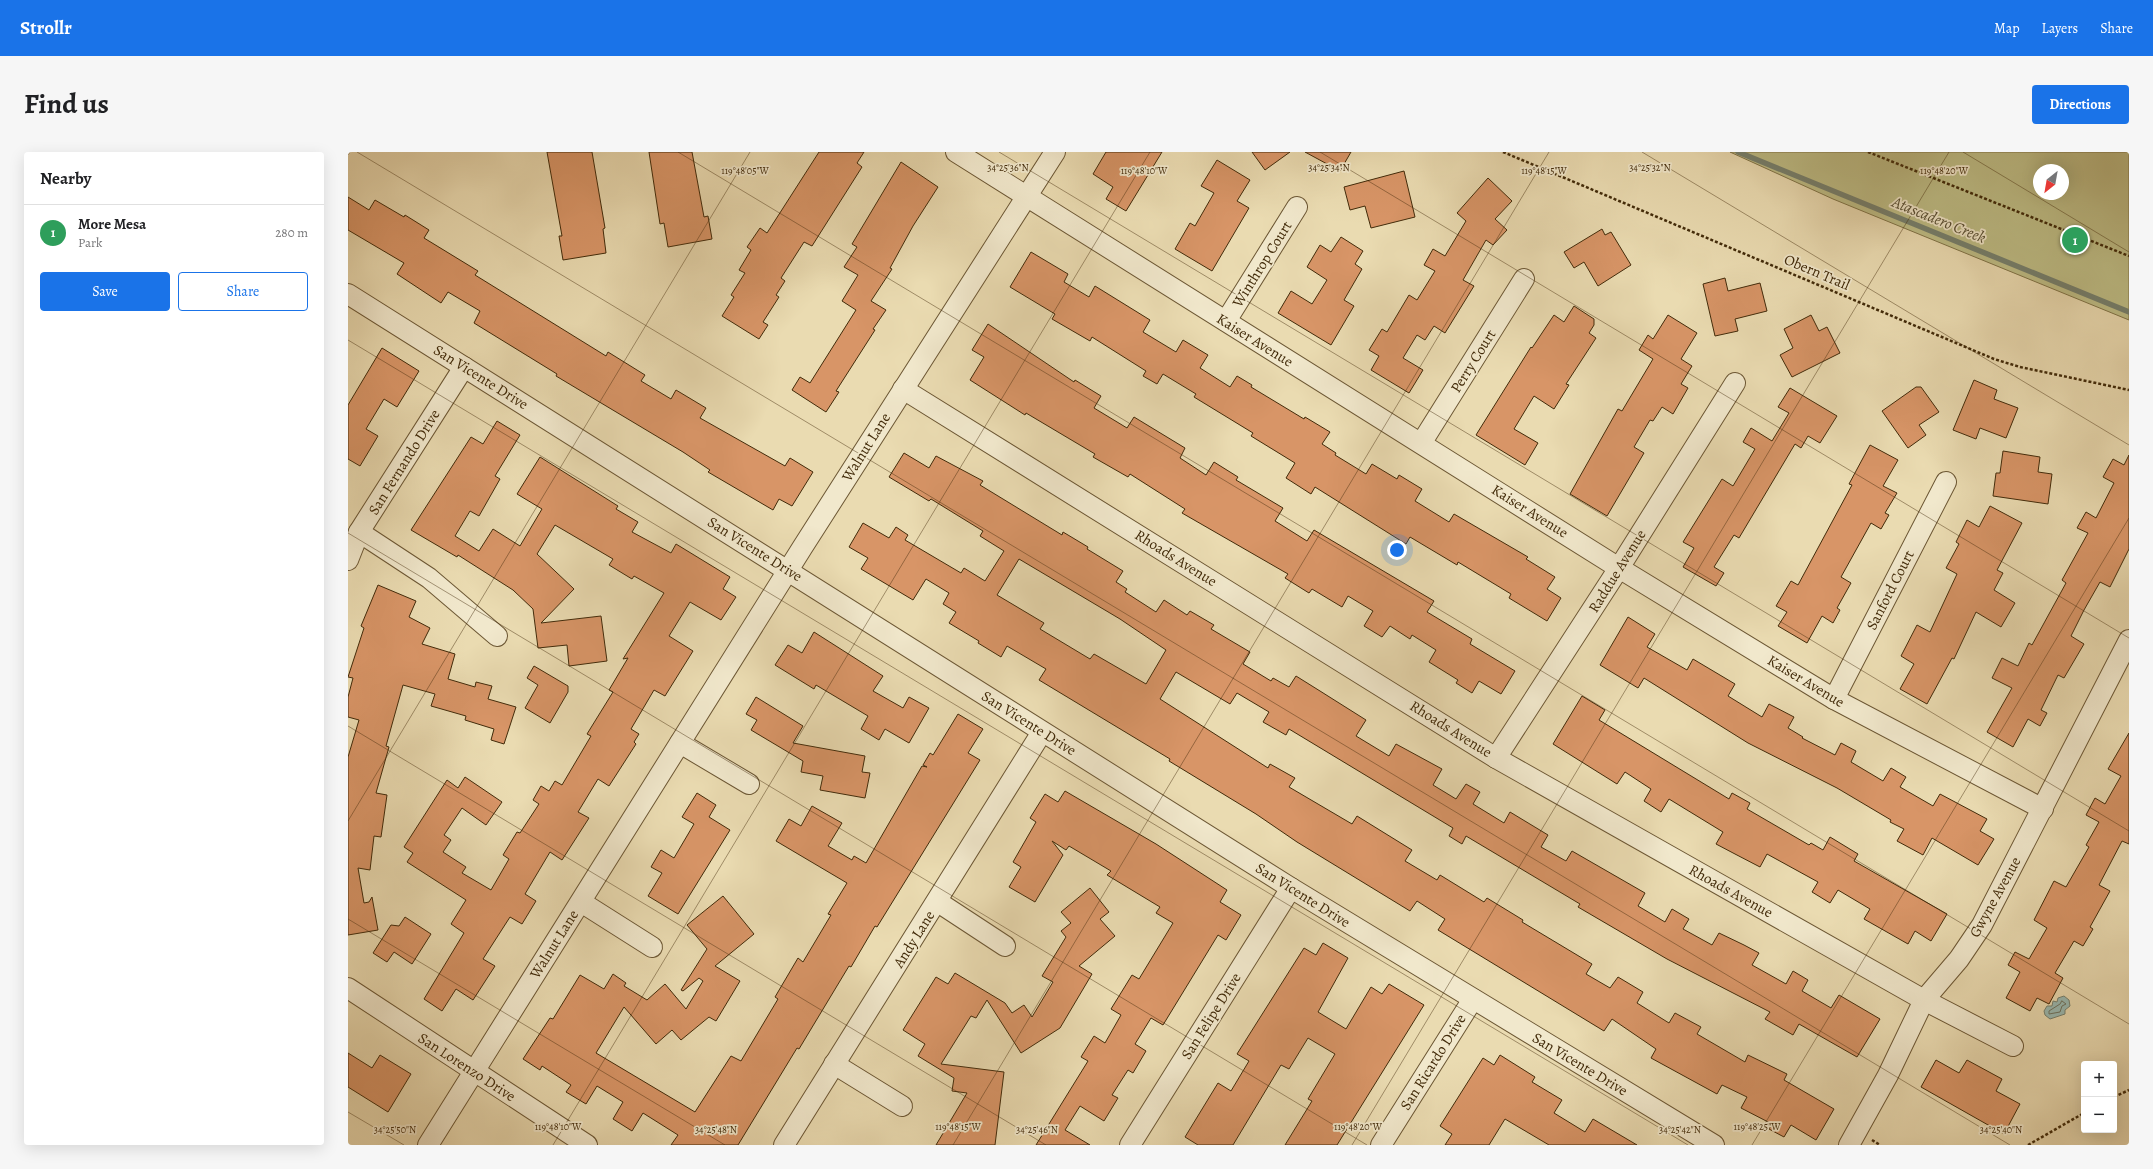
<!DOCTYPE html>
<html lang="en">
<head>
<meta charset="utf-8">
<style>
  :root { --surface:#fff; --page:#f6f6f6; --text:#202124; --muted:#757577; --line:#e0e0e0; --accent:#1a73e8 }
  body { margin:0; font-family:Alegreya,serif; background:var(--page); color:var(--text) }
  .controls { position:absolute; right:12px; bottom:12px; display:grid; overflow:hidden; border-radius:4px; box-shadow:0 4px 16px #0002 }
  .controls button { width:36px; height:36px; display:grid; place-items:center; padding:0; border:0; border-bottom:1px solid var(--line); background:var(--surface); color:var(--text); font:20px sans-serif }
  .compass { position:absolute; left:1685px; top:12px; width:36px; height:36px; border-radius:50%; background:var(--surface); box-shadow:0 4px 16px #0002; rotate:211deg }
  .you { position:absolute; left:1049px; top:398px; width:14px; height:14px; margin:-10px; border:3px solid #fff; border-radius:50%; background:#1a73e8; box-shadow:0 0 0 6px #1a73e833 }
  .badge { display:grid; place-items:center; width:26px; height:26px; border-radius:50%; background:var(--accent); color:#fff; font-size:13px; font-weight:700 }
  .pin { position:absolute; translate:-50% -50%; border:2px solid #fff; box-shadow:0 1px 4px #0006 }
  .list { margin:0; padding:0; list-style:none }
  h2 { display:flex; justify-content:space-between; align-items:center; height:52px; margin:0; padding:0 16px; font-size:17px }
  h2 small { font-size:13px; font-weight:400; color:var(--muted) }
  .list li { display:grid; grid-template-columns:26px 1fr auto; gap:12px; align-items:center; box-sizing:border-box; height:56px; padding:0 16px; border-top:1px solid var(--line) }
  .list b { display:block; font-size:15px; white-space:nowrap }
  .list p { margin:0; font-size:13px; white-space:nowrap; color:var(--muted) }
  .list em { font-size:13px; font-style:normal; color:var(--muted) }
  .actions { display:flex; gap:8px; padding:12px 16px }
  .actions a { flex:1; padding:9px 0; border:1px solid var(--accent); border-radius:4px; text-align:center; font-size:14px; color:var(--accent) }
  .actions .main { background:var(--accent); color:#fff }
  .map { position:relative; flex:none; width:1781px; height:993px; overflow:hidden; border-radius:4px }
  header { display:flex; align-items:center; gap:24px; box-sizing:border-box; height:56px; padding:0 20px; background:var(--accent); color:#fff }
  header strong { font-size:19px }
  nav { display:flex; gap:22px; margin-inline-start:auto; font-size:14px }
  .intro { display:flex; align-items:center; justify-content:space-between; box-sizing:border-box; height:96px; padding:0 24px }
  h1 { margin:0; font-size:28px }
  .button { padding:10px 18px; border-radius:4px; background:var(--accent); color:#fff; font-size:14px; font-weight:700 }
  main { display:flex; gap:24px; padding:0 24px }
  aside { flex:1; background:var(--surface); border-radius:4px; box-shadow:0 4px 16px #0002 }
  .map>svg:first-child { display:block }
  .green { fill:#bebe87; stroke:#807448; fill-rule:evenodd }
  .water { fill:#99bab3; stroke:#76816f }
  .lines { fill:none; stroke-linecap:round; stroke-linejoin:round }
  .shore { stroke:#6e725e; stroke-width:1 }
  .stream { stroke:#76816f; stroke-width:5.5 }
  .building { fill:#d89567; stroke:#422b0a; fill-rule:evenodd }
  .minor-casing { stroke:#6c5734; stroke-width:22 }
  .path { stroke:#422b0a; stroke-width:2.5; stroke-dasharray:3 2; stroke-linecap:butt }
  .minor { stroke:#f1e8cc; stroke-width:20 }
  .ticks { fill:none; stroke:#422b0a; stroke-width:1; stroke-opacity:0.45 }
  .labels { text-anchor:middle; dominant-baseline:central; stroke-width:3.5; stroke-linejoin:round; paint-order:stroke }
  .street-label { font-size:15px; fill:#422b0a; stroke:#f1e8cc }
  .water-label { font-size:16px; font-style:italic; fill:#584f34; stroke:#f1e8cc }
  .ticks-label { font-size:10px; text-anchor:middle; fill:#422b0a; stroke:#f1e8cc; stroke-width:3.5; stroke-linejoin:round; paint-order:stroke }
</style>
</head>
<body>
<header>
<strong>Strollr</strong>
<nav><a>Map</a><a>Layers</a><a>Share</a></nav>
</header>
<div class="intro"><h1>Find us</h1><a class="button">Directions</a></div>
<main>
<aside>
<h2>Nearby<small></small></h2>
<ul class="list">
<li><span class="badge" style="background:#2e9e5b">1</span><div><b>More Mesa</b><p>Park</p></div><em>280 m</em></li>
</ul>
<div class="actions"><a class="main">Save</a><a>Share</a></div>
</aside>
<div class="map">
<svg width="1781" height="993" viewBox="0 0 1781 993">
  <rect width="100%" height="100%" fill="#eadbb1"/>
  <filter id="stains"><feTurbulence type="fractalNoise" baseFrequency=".005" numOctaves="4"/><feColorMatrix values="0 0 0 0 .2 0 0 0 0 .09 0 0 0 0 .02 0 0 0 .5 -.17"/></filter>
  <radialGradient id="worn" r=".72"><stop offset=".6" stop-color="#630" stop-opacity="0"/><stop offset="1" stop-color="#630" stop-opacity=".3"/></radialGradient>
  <!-- green -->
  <path class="green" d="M1382,0H1781V168L1485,47ZM1691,18H1715V42H1691Z"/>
  <!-- water -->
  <path class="water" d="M1716,844L1721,848L1722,854L1717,858V862L1702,867L1697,863L1696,859L1699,854H1704L1705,849L1709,850L1710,846Z"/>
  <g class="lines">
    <!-- shore -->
    <path class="shore" d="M1714,849L1718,852L1714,854L1712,860L1701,862V859L1712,852Z"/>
    <!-- stream -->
    <path class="stream" d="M1390,0L1781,160"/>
  </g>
  <!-- building -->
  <g class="building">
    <path d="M199,0H244L257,76L255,77L258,101L215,108L211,84H214Z"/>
    <path d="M301,0H344L356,65L360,64L364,87L320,95L316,71L312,72Z"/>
    <path d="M471,0H516L509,11L514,15L464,94L456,90L433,126L437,129L428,143L431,145L415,170L420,173L411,187L374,164L386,145L383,143L397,121L391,118L403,98L399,95L412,76L419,81Z"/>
    <path d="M758,0H814L778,59L758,47L765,35L745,22Z"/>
    <path d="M904,0H942L917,18Z"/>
    <path d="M957,0H1003L992,19Z"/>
    <path d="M869,8L902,28L889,49L901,56L864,119L827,97L842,71L847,74L866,41L853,34Z"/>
    <path d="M553,10L590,35L565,74L542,116L544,117L523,149L538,158L525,177L527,178L488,239L491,240L478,260L444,238L452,225L462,231L508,158L494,149L510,123L496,115L509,95L504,92Z"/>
    <path d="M1056,19L1067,65L1023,76L1017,54L1002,58L996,35Z"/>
    <path d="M1140,26L1164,49L1147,67L1159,78L1145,93L1138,88L1115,128L1126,134L1097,181L1086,174L1077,188L1069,183L1055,206L1075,218L1061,241L1023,218L1031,204L1021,198L1034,177L1039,180L1061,143L1069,148L1087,119L1076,113L1085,97L1097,104L1118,69L1109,61Z"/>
    <path d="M0,45L21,58L27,48L56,65L57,63L81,78L76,86L130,119L127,123L258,204L260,200L297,223L293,229L323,247L328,238L358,256L352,266L437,314L442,306L465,320L444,354L431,347L425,358L360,320L362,318L335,300L208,224L209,222L126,171L132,159L100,140L93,151L49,122L56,111L0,78Z"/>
    <path d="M1254,77L1257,83L1263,80L1283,113L1250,134L1236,110L1226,116L1216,100Z"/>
    <path d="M993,85L1015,99L1007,112L1014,117L996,148L1006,154L983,193L930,161L943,139L964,152L979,128L959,115L972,93L983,100Z"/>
    <path d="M683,100L720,122L716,130L741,145L747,134L802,168L795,180L828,200L835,188L860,203L852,216L882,235L889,224L904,233L903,235L956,267L957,265L982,280L974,292L988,301L987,303L1018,322L1024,312L1049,327L1051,323L1074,337L1067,349L1101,370L1106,362L1180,405L1178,407L1207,425L1199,437L1213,446L1199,469L1161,446L1163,442L1110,410L1109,413L1062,385L1058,392L967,335L963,342L938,326L947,311L903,284L905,281L846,245L848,242L815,222L809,232L795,224L798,219L744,185L742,189L704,167L707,162L662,135Z"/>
    <path d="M1377,126L1380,139L1412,131L1419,159L1387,167L1390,179L1367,184L1355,132Z"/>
    <path d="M1226,154L1246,167V173L1241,181L1248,186L1218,232L1221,233L1206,257L1186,244L1166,277L1190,291L1177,313L1128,283L1183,195L1184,196L1206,163L1216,170Z"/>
    <path d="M1320,163L1349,181L1333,207L1344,214L1333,232L1340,236L1325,262L1314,255L1305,269L1302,268L1286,295L1296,301L1259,364L1222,342L1270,257L1274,259L1305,207L1291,198L1300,183L1305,187Z"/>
    <path d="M1463,163L1471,179L1479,175L1492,201L1444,225L1432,203L1445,196L1436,177Z"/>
    <path d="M640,172L726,230L727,228L753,244L746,256L779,276L786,265L837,296L832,306L858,323L866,310L890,325L888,328L935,356L927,369L959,389L966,378L1086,449L1079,460L1124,487L1122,492L1167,519L1153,542L1131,529L1124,541L1108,531L1110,528L1081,510L1088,498L1064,483L1062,487L1042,474L1034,485L1016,474L1025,459L1000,444L994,455L964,437L961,441L937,426L940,422L834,361L837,357L782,322L780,325L745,305L747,302L678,261L677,263L622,228L636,205L624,198Z"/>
    <path d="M34,196L71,219L49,255L36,247L18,277L30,284L12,314L0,307V253Z"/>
    <path d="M1626,228L1649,238L1646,247L1670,256L1658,286L1632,276L1628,287L1605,278Z"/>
    <path d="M1568,235H1573L1591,260L1571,273L1578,283L1560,296L1534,259Z"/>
    <path d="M1442,236L1489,264L1472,291L1460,284L1453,296L1447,292L1391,386L1386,383L1366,415L1376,421L1368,434L1335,415L1346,396L1335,390L1374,327L1385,334L1407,297L1395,290L1403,276L1424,289L1441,261L1430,255Z"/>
    <path d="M149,269L172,283L147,324L152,327L131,364L122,359L107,384L131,399L145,377L172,394L194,357L169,342L192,305L270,354L268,357L290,370L284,380L323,401L328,392L382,425L375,437L388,445L373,468L342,450L321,484L345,499L317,544L306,538L283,577L291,582L286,590L288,592L261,634L250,627L230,660L241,666L214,708L202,700L177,742L188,749L174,772L162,765L135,807L147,814L125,848L108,837L94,859L76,847L116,781L103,772L118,748L59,710L65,701L56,695L99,628L110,636L117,625L154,650L138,673L114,656L96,683L103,688L95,700L118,715L114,721L143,738L161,707L155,703L169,680L172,681L191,652L185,648L193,634L201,639L207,629L214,633L243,584L239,582L265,540L261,538L280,506L275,507L316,441L286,424L284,427L261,413L265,407L207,373L189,402L226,437L193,471L253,464L259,509L221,514L219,493L190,496L185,457L165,438L110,403L109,405L63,378L123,285L135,292Z"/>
    <path d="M1522,293L1550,308L1535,334L1549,341L1537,361L1541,363L1533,377L1523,371L1493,425L1503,431L1489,456L1492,458L1485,471L1474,464L1459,491L1430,474L1439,460L1428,454L1443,429L1450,433L1504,333L1501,332Z"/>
    <path d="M1655,299L1692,305L1690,320L1704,322L1700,352L1645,344L1648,321H1652Z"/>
    <path d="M556,301L581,316L588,304L635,329L632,333L714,383L715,380L740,395L739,397L775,419L768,430L779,437L777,440L808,460L816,448L839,463L842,459L866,473L863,477L902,500L895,512L923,529L925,526L941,535L948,524L972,539L1018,568L1008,584L1041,604L1048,592L1094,617L1085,633L1108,647L1118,632L1132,640L1125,652L1156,671L1162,660L1200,683L1193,695L1218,709L1224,699L1297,741L1290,754L1317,770L1324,757L1341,767L1335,777L1364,793L1371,781L1396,793L1411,801L1404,813L1438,832L1445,819L1460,828L1454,839L1483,856L1491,843L1532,867L1509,905L1451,872L1445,883L1417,867L1422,860L1319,807L1230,755L1232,752L1118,684L1114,692L1101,684L1105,676L941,577L938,583L915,570L921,560L889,541L882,552L828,520L812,547L920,616L922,612L947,626L941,635L1004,672L1009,664L1064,698L1057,709L1089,728L1092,723L1136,750L1139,746L1175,768L1174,770L1244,812L1238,822L1262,836L1270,825L1295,840L1289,851L1321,871L1327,861L1353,875L1349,882L1397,910L1400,903L1439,922L1436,928L1486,957L1468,988L1443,973L1436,985L1421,977L1424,972L1393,956L1399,945L1374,933L1369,942L1303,906L1308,897L1264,867L1256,879L1090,778L1097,767L1069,749L1062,759L949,690L908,662L821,609L822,607L691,528L698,517L659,494L653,505L630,491L631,489L601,471L608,460L595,452L601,441L578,427L565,448L513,417L520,406L501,395L515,371L541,386L548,375L560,383L557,388L613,421L616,416L637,429L656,399L632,384L635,379L583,347L581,349L541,325ZM671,407L772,467L818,498L798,532L746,502L742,507L692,477L696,471L649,443Z"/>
    <path d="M1781,303V397L1762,435L1752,430L1736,458L1723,484L1736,492L1716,526L1710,523L1693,558L1699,561L1692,574L1680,567L1665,595L1639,580L1664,536L1644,526L1654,506L1670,514L1681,491L1684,493L1718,431L1714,428L1740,381L1729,376L1738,360L1748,366L1766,331L1755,325L1765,307L1776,313Z"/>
    <path d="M1642,354L1674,371L1649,418L1655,421L1646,438L1667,451L1653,475L1628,460L1606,507L1604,506L1579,552L1552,537L1566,512L1553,504L1569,473L1582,480L1609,422L1598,416L1611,392L1608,390L1619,368L1631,375Z"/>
    <path d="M30,433L68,449L61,465L82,476L74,492L107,502L100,527L127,535L128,530L144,534L140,547L168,555L156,592L143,588L146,577L117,568L118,564L83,554L87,542L55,533L38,594L41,595L28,641L39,643L33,685L26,684L22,718L10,716L16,751L21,750L24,745L30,778L0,783V605L11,568L0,565V545L5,526L0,525L16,476L13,474Z"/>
    <path d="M1280,465L1307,482L1299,495L1339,518L1345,507L1387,532L1380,544L1414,565L1421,552L1446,565L1440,576L1455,585L1454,586L1487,603L1493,591L1508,599L1503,610L1535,629L1543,616L1558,625L1552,635L1585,654L1592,642L1639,667L1632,679L1646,687L1630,713L1584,686L1575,703L1549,689L1556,677L1542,670L1543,668L1489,636L1400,591L1296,526L1290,536L1252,513Z"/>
    <path d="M466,480L535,524L525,539L555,556L561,545L581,556L561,591L537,577L531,588L513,577L520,564L468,533L466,537L427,513L440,493L454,501Z"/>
    <path d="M186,514L220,534V540L202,571L177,556L190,533L179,526Z"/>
    <path d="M1234,544L1257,558L1251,568L1381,647L1384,641L1402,651L1399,657L1461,693L1463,691L1475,698L1482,685L1510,702L1506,709L1599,762L1583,789L1567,779L1560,792L1516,767L1522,757L1490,738L1482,751L1464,740L1470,730L1419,702L1412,715L1387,702L1368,692L1375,680L1321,647L1313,660L1296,649L1303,637L1277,620L1269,632L1205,592Z"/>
    <path d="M408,545L455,574L445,591L517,604L514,620L522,621L517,646L472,638L475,624L453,620L455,609L403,578L409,568L398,562Z"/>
    <path d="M610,562L635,577L620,601L632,608L529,775L527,774L503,815L501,814L451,897L449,896L390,993H323L330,983L295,961L284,979L265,967L275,950L249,934L238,952L218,940L223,933L194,914L192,918L175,907L202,866L205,867L232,823L256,837L265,822L278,831L276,834L299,848L317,832L338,857L355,829L351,826L335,839L333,838L359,797L339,773L375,744L406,782L367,814L392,829L368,869L361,865L333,888L324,878L308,892L276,855L248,901L347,960L383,904L393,909L430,847L427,845L450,806L455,810L483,763L480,762L499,731L428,689L441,667L453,674L464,654L494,671L480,694L504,708L506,704L518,711L574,614L579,615L575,613L582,601L585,603Z"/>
    <path d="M1781,581V692L1774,689L1751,733L1762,739L1742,775L1745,777L1735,794L1726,789L1707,821L1715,826L1701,852L1689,846L1682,859L1658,846L1672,820L1660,813L1667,800L1681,807L1699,776L1686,768L1706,729L1718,735L1741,695L1738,693L1751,670L1738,663L1747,646L1757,652L1773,624L1760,617Z"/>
    <path d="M717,639L808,692L879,738L872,750L893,763L878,788L870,783L815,873L803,866L787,892L798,899L785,921L780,918L764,943L770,946L756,969L732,954L717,978L742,993H688L740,909L733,905L746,884L757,891L773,863L763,857L784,823L791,827L825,771L808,761L812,755L759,723L763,719L721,694L718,698L704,689L715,703L687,750L661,735L673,715L665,710L688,670L682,666L697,642L710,650Z"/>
    <path d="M349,641L368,653L361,665L382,678L330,762L300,744L314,721L303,715L313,698L326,706L346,672L334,665Z"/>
    <path d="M742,736L761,760L752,767L767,784L731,814L744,822L712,876L673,901L639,848L628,866L623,864L593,912L656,920L647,993H588L619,941L604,939L606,926L570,904L577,892L555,878L588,825L600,832L607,821L657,851L664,861L676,853L684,865L705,830L694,824L718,785L713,779L723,771L713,760Z"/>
    <path d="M57,765L83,782L64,812L46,800L39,810L25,801L43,773L51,774Z"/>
    <path d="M975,791L1000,806L970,860L998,877L1023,835L1034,842L1041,832L1076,853L989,993H937L964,949L960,947L987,902L960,886L941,917L933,913L885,993H850L837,985L870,931L883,939L901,909L889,902L956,796L968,803Z"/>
    <path d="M0,901L24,916L32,903L63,922L40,960L0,935Z"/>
    <path d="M1152,903L1187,925L1184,930L1214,948L1206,961L1237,980L1245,967L1289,993H1201L1157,967L1141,993H1097L1104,982L1092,974L1135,906L1146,913Z"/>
    <path d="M1588,908L1611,921L1619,908L1654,927L1648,939L1672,952L1656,982L1573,935Z"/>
  </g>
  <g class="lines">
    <!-- minor casing -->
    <g class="minor-casing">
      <g id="minor">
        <path d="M608,0L1271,416L1486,547L1695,657"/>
        <path d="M0,142L943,736L1366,993"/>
        <path d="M878,169L949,55"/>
        <path d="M555,237L1148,606L1576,848L1665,894"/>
        <path d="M1074,290L1176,127"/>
        <path d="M11,380L81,426L149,484"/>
        <path d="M0,408L11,380L116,215"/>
        <path d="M1486,547L1598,330"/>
        <path d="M332,591L401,632"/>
        <path d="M1148,606L1271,416L1387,231"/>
        <path d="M233,750L304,795"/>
        <path d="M590,750L657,794"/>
        <path d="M0,836L239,993"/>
        <path d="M486,912L554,954"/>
        <path d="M80,993L454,396L707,0"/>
        <path d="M436,993L694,580"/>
        <path d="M782,993L943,736"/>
        <path d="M1033,993L1125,847"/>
        <path d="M1501,993L1540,923L1576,848L1611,807L1634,773L1781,488"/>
      </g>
    </g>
    <!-- path -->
    <g class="path">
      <path d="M1155,0L1646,207L1672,215L1781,238"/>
      <path d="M1520,0L1781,104"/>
      <path d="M1766,945L1781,938"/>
      <path d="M1524,988L1532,993"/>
      <path d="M1680,993L1736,961"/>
    </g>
    <!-- minor -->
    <use href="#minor" class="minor"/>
  </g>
  <!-- ticks -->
  <path class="ticks" d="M9,0L1662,993M330,0L1781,872M651,0L1781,679M972,0L1781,486M1294,0L1781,293M1615,0L1781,100M0,3L2,0M0,188L1340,993M0,381L1019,993M0,574L698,993M0,669L402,0M0,767L377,993M0,960L56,993M205,993L802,0M605,993L1201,0M1004,993L1601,0M1404,993L1781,366"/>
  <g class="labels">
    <!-- street labels -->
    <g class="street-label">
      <text transform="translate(914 112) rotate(-58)">Winthrop Court</text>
      <text transform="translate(1469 120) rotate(23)">Obern Trail</text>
      <text transform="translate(907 188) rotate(32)">Kaiser Avenue</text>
      <text transform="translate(1125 209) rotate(-58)">Perry Court</text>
      <text transform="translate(133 225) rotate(32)">San Vicente Drive</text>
      <text transform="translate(518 295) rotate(-58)">Walnut Lane</text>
      <text transform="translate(56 310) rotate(-58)">San Fernando Drive</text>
      <text transform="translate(1182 359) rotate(32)">Kaiser Avenue</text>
      <text transform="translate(407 397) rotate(32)">San Vicente Drive</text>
      <text transform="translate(828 406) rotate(32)">Rhoads Avenue</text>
      <text transform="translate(1269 419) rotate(-58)">Raddue Avenue</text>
      <text transform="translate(1542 438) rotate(-63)">Sanford Court</text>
      <text transform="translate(1458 529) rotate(31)">Kaiser Avenue</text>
      <text transform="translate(681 571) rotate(32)">San Vicente Drive</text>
      <text transform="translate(1103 577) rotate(32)">Rhoads Avenue</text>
      <text transform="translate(1383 739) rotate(29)">Rhoads Avenue</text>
      <text transform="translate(955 743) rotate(32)">San Vicente Drive</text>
      <text transform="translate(1647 745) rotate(-61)">Gwyne Avenue</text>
      <text transform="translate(566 787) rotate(-58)">Andy Lane</text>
      <text transform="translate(206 792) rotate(-58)">Walnut Lane</text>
      <text transform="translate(863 864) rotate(-58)">San Felipe Drive</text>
      <text transform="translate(1085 910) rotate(-58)">San Ricardo Drive</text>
      <text transform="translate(1232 912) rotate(31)">San Vicente Drive</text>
      <text transform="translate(119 915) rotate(33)">San Lorenzo Drive</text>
    </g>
    <!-- water labels -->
    <g class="water-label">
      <text transform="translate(1591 68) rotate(22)">Atascadero Creek</text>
    </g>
  </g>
  <g class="ticks-label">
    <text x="660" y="19">34°25'36"N</text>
    <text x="981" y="19">34°25'34"N</text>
    <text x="1302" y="19">34°25'32"N</text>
    <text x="397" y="22">119°48'05"W</text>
    <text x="796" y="22">119°48'10"W</text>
    <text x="1196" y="22">119°48'15"W</text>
    <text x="1596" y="22">119°48'20"W</text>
    <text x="210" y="978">119°48'10"W</text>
    <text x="610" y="978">119°48'15"W</text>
    <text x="1010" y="978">119°48'20"W</text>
    <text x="1409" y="978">119°48'25"W</text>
    <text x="47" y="981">34°25'50"N</text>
    <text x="368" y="981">34°25'48"N</text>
    <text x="689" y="981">34°25'46"N</text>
    <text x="1332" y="981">34°25'42"N</text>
    <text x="1653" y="981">34°25'40"N</text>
  </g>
  <rect width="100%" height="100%" filter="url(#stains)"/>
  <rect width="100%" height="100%" fill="url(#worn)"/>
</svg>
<div class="controls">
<button>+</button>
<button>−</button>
</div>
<svg class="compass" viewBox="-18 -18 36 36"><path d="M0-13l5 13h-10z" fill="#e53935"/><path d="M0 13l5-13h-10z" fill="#757577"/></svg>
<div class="you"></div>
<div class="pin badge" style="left:1727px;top:88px;background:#2e9e5b">1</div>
</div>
</main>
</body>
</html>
